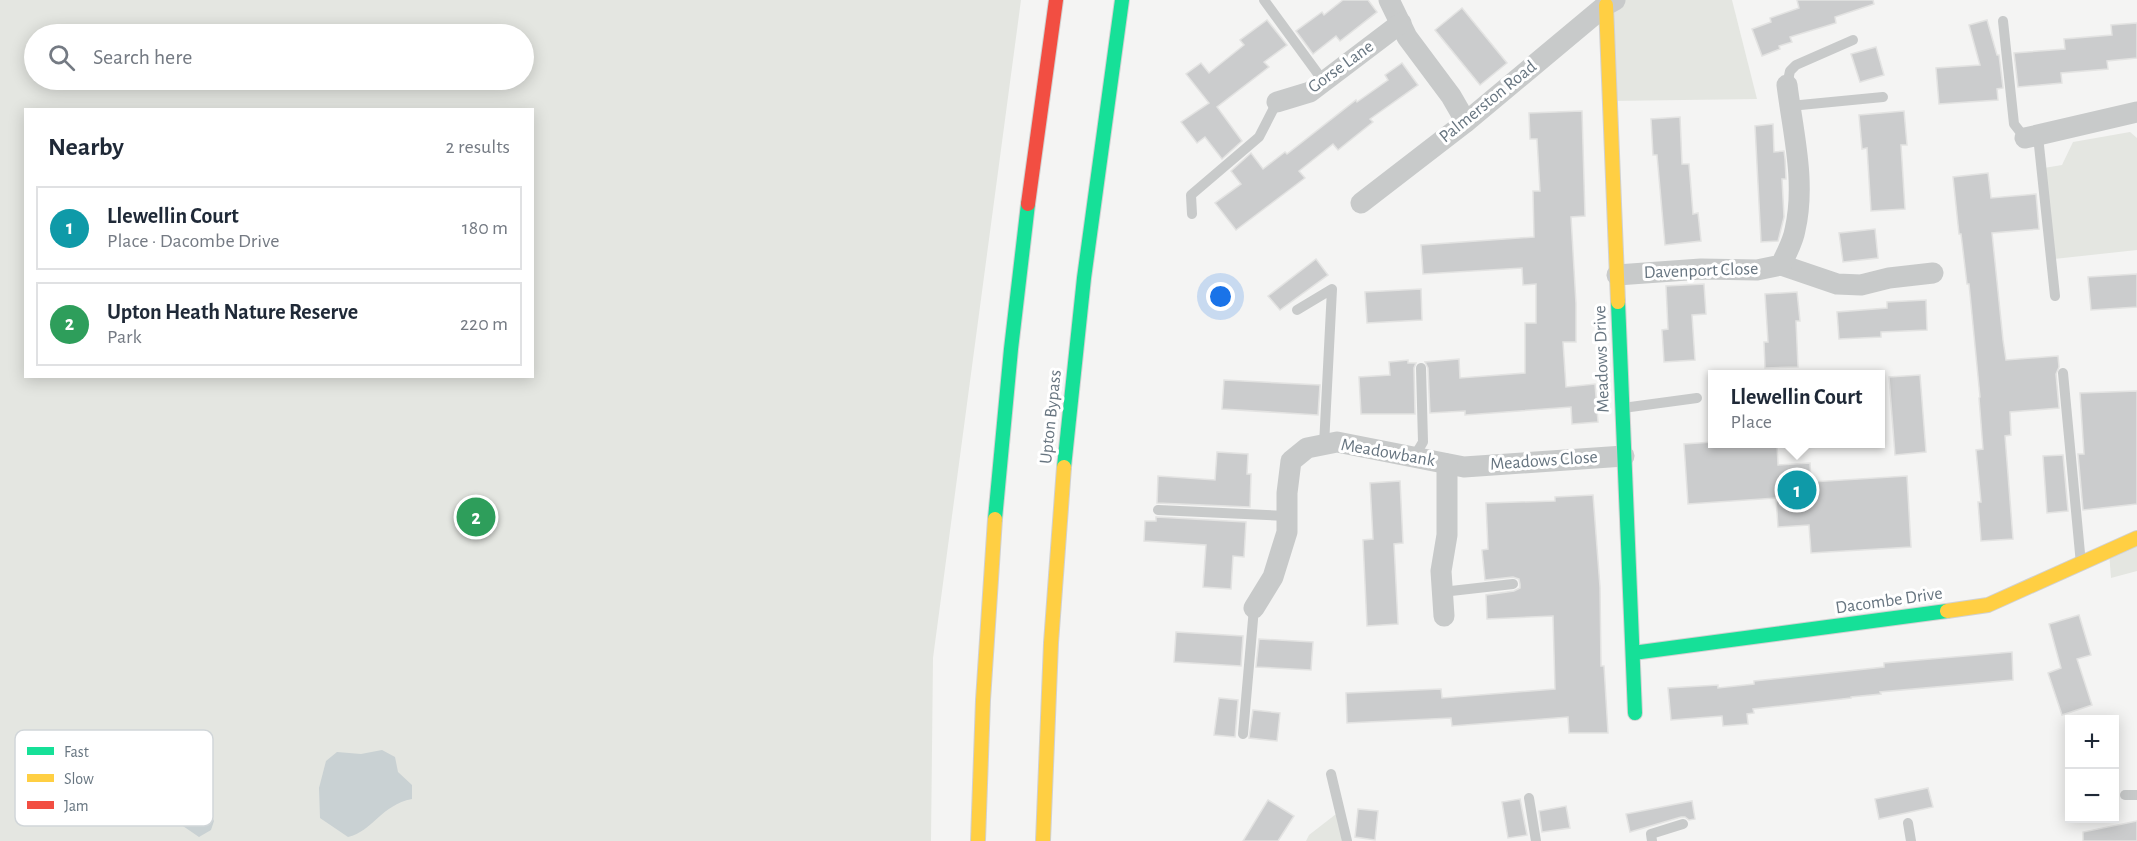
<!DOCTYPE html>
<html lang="en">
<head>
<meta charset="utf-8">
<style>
  :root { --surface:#fff; --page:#f6f6f7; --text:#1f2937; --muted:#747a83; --line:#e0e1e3; --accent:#555f6a }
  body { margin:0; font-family:"Alegreya Sans",sans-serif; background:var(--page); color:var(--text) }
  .controls { position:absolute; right:18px; bottom:18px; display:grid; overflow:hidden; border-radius:0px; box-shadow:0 3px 15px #0003 }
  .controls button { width:54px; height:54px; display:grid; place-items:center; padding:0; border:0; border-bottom:2px solid var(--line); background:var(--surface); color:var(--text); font:30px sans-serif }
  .you { position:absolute; left:1221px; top:297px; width:21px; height:21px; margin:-15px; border:4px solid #fff; border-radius:50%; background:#1a73e8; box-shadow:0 0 0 9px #1a73e833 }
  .badge { display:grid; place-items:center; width:39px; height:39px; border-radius:50%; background:var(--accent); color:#fff; font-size:20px; font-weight:700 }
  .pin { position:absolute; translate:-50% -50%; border:3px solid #fff; box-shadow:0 2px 6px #0006 }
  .popup { position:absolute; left:1708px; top:370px; width:177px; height:78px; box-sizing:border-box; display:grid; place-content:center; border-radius:0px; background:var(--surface); filter:drop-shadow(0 2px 4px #0005); font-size:20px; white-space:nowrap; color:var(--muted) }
  .popup b { font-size:22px; color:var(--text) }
  .popup::after { content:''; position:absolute; left:50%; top:100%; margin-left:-12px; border:12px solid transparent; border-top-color:var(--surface) }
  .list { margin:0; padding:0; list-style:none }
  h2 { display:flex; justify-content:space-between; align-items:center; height:78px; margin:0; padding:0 24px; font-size:26px }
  h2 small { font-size:20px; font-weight:400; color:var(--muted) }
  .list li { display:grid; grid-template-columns:39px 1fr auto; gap:18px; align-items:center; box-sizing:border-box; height:84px; margin:0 12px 12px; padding:0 12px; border:2px solid var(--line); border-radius:0px }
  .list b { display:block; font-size:22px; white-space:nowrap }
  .list p { margin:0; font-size:20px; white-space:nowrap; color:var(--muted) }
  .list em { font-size:20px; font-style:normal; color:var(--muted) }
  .icon { flex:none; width:33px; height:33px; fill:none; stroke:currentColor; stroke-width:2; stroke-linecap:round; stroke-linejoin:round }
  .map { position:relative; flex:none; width:2137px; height:841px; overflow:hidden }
  .search { position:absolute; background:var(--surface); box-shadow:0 3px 15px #0003; left:24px; top:24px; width:510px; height:66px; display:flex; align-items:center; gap:15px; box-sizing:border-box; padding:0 21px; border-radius:33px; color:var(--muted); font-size:22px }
  .panel { position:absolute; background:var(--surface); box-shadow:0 3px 15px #0003; left:24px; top:108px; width:510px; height:270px; border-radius:0px }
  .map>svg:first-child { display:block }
  .green { fill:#e4e6e1; fill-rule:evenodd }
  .water { fill:#c9d1d3 }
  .building { fill:#cbcccd; stroke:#e3e3e2; stroke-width:1.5 }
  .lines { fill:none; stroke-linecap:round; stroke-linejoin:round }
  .fast-casing { stroke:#d1d1d1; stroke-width:16 }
  .slow-casing { stroke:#d1d1d1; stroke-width:16 }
  .jam-casing { stroke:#d1d1d1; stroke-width:16 }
  .lane { stroke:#c8caca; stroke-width:10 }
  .street { stroke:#c8caca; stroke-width:21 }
  .fast { stroke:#16e098; stroke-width:14 }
  .slow { stroke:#ffcf43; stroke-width:14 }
  .jam { stroke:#f24e42; stroke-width:14 }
  .labels { text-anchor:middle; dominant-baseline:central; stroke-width:6; stroke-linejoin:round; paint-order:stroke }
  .street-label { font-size:18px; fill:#677580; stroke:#fff }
  .key { fill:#fff; stroke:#d1d6d9; stroke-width:1.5 }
  .key-label { font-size:16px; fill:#677580 }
</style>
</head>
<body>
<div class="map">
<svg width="2137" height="841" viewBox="0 0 2137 841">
  <rect width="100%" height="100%" fill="#f4f4f3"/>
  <!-- green -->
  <g class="green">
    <path d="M0,0H1021L933,658L931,841H0ZM34,34H524V80H34ZM26,110H532V376H26Z"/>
    <path d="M1615,0H1732L1757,99L1610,101Z"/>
    <path d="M2130,132L2137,138V250L2054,259L2044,168L2062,165L2073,142Z"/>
    <path d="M2137,538V571L2111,578L2109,552Z"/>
    <path d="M1340,811L1347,841H1306L1309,835Z"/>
  </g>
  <!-- water -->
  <g class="water">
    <path d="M382,750L395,757L398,772L412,785V799C381,805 373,831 348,837L320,818L319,788L326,761L337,752L361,754Z"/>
    <path d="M141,778L187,792L204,800L214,821L211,830L199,837L145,800L119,794L106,779Z"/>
  </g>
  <!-- building -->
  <g class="building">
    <path d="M1343,0H1368L1377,12L1340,41L1336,36L1313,54L1296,31L1322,12L1324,15Z"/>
    <path d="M1797,0H1873L1874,4L1835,17L1836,23L1790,37L1792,42L1779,46L1780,49L1762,56L1752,29L1771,22L1770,18L1799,8Z"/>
    <path d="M1462,8L1507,63L1480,85L1435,30Z"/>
    <path d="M1267,20L1287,45L1264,62L1269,67L1217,107L1242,141L1222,159L1205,137L1197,143L1181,122L1209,103L1186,74L1201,63L1209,73L1244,45L1240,40Z"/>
    <path d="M1987,20L1997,55H1999L2003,88L1997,89L1998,100L1939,104L1936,68L1980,65L1969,25Z"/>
    <path d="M2137,23V58L2107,61L2108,69L2061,73L2062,83L2018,87L2014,53L2065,49L2064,39L2112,35L2111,25Z"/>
    <path d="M1876,47L1884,75L1860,82L1851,54Z"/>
    <path d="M1402,63L1418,85L1370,119L1373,122L1338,150L1333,144L1299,171L1305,178L1236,230L1215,203L1241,184L1231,171L1251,153L1263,169L1285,152L1287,154L1356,100L1357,102L1388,80L1385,75Z"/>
    <path d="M1582,111L1585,216L1571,217L1576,304V342H1563L1566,387L1595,384L1598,422L1572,424L1571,407L1465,415V411L1430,413L1428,368L1425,362L1459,359L1460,378L1525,373V323H1536V284L1523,285L1522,268L1423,274L1421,245L1534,237L1533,191H1540L1537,139H1530L1529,113Z"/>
    <path d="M1904,111L1907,145H1901L1905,209L1871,211L1867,148L1862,149L1859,115Z"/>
    <path d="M1680,117L1682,164H1689L1693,214L1698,213L1701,241L1665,245L1657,155H1653L1651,119Z"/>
    <path d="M1773,124L1774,152L1784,151L1785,159L1786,179H1782L1784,217L1778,241L1761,242L1755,126Z"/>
    <path d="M1988,173L1991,198L2036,194L2039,229L1992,233L2003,340L2006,360L2058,356L2059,367L2056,374L2059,408L2010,412L2011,435L2005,436L2013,539L1981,541L1978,502H1981L1976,450L1983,449L1979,398L1980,397L1969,284H1967L1961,234H1959L1953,177Z"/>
    <path d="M1875,229L1878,258L1843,262L1839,233Z"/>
    <path d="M1316,259L1328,275L1280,310L1268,296Z"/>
    <path d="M2137,274V307L2091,310L2088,277Z"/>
    <path d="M1704,284L1706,314L1692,315L1695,360L1664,362L1662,330L1668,329L1666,286Z"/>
    <path d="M1421,289L1422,320L1367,323L1365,292Z"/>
    <path d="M1797,292L1800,321H1796L1798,367L1765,368L1764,342H1768L1765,294Z"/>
    <path d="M1926,300L1927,330L1881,332V337L1839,339L1837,312L1887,308V302Z"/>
    <path d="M1408,360V363H1416L1414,368L1415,414H1361L1359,377L1390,375L1389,362Z"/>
    <path d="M1920,375L1926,452L1895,455L1889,377Z"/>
    <path d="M1224,380L1320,385L1318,415L1222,409Z"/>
    <path d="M2137,391V504L2083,510L2078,454H2084L2080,393Z"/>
    <path d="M1713,442V444H1777L1778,465L1810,463L1811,482L1907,476L1911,547L1811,553L1809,525L1778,527L1776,498L1688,504L1684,444Z"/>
    <path d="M1217,452L1248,454L1247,474H1251L1250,507L1157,503L1158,476L1215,480Z"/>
    <path d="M2063,455L2068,511L2047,513L2043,456Z"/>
    <path d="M1400,481L1403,543L1394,544L1398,624L1367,626L1363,540L1373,539L1370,483Z"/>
    <path d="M1593,495L1600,587L1601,666H1604L1608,733H1569L1568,717L1452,726L1451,718L1347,723L1346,693L1441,689L1442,698L1555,689L1553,616L1487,619L1486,595L1514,591L1520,588V584L1519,579L1513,577L1485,580L1482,550L1488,549L1486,503L1555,501V497Z"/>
    <path d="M1156,517L1246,522L1244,557L1233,556L1231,589L1203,587L1206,545L1144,541L1145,521H1156Z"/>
    <path d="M2079,615L2091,655L2077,659L2092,705L2062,715L2048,673L2061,668L2049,624Z"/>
    <path d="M1176,632L1243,636L1241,666L1174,662Z"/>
    <path d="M1259,639L1313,642L1311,670L1256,667Z"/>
    <path d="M2012,652L2013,680L1880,692L1881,694L1851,697V698L1753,709L1754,713L1747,714L1748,724L1723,726L1722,716L1671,720L1668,688L1718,685V688L1754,684V681L1884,667V663Z"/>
    <path d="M1219,698L1238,700L1235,737L1214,735Z"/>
    <path d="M1253,710L1280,713L1277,741L1249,738Z"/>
    <path d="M1928,788L1933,807L1879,819L1875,799Z"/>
    <path d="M1520,799L1527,835L1508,838L1502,802Z"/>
    <path d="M1268,800L1294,816L1278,841H1243Z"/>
    <path d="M1692,801L1695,819L1689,820L1685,817H1681L1630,832L1626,814Z"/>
    <path d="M1566,806L1570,828L1542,832L1539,811Z"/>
    <path d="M1358,809L1378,811L1375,840L1355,837Z"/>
    <path d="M2137,821V841H2083V832Z"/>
  </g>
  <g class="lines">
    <!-- fast casing -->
    <g class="fast-casing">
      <g id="fast">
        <path d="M1618,302L1635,713"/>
        <path d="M1064,467L1084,278L1122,0"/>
        <path d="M995,519L1011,349L1028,204"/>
        <path d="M1633,653L1947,611"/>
      </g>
    </g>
    <!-- slow casing -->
    <g class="slow-casing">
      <g id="slow">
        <path d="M1606,5L1618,302"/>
        <path d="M1947,611L1988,605L2137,538"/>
        <path d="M978,841L983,700L995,519"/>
        <path d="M1043,841L1051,643L1064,467"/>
      </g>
    </g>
    <!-- jam casing -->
    <g class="jam-casing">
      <path id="jam" d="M1028,204L1056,0"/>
    </g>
    <!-- lane -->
    <g class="lane">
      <path d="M1264,0L1324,82"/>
      <path d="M2003,21L2014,124L2025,138"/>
      <path d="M1787,85L1790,71L1796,65L1853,40"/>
      <path d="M1790,106L1883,97"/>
      <path d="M2038,136L2055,296"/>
      <path d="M1192,214L1191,195L1259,137L1277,102"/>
      <path d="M1297,310L1332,289L1324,445"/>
      <path d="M2063,373L2081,564"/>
      <path d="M1623,408L1697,398"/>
      <path d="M1414,457L1423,442L1421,368"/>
      <path d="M1158,510L1287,516"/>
      <path d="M1442,592L1513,584"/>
      <path d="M1243,734L1254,608"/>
      <path d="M1331,774L1347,841"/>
      <path d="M2125,795H2137"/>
      <path d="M1529,798L1536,841"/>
      <path d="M1908,823L1911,841"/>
      <path d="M1652,841L1651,834L1683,824"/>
    </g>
    <!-- street -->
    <g class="street">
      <path d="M1389,0L1407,37L1451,96L1466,122"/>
      <path d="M1277,102L1310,92L1401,23"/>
      <path d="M2025,138L2137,112"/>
      <path d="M1361,203L1466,122L1606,5L1615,0"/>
      <path d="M1781,265L1837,284L1861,285L1889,278L1933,273"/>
      <path d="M1617,275L1701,269L1757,270L1781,265C1786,254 1793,242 1795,230C1806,182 1793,133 1787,85"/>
      <path d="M1254,608L1273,577L1287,532V493L1291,461L1307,448L1337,442L1464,467L1624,456"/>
      <path d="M1444,616L1441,571L1447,535V464"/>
    </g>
    <!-- fast -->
    <use href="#fast" class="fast"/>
    <!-- slow -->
    <use href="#slow" class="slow"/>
    <!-- jam -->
    <use href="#jam" class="jam"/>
  </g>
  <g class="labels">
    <!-- street labels -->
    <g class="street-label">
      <text transform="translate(1341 67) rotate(-36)">Gorse Lane</text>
      <text transform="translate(1488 102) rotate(-39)">Palmerston Road</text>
      <text transform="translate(1701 271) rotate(-2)">Davenport Close</text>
      <text transform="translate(1602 359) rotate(-92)">Meadows Drive</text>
      <text transform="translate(1051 417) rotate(-84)">Upton Bypass</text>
      <text transform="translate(1388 453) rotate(10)">Meadowbank</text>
      <text transform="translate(1544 461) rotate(-4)">Meadows Close</text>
      <text transform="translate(1889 601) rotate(-8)">Dacombe Drive</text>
    </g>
  </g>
  <!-- legend -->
  <rect x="15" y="730" width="198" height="96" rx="9" class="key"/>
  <rect x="27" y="747" width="27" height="8" fill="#16e098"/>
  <rect x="27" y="774" width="27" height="8" fill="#ffcf43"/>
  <rect x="27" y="801" width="27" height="8" fill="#f24e42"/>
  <g class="key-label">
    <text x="64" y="757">Fast</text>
    <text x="64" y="784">Slow</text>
    <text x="64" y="811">Jam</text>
  </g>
</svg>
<div class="controls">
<button>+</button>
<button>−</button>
</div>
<div class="you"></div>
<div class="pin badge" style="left:1797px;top:490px;background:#0f9aa8">1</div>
<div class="popup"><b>Llewellin Court</b>Place</div>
<div class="pin badge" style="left:476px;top:517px;background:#2e9e5b">2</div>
<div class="search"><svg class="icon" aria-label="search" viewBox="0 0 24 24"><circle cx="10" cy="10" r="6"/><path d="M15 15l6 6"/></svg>Search here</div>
<section class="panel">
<h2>Nearby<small>2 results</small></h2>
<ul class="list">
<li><span class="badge" style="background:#0f9aa8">1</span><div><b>Llewellin Court</b><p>Place · Dacombe Drive</p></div><em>180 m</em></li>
<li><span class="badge" style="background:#2e9e5b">2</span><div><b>Upton Heath Nature Reserve</b><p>Park</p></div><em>220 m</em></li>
</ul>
</section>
</div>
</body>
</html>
